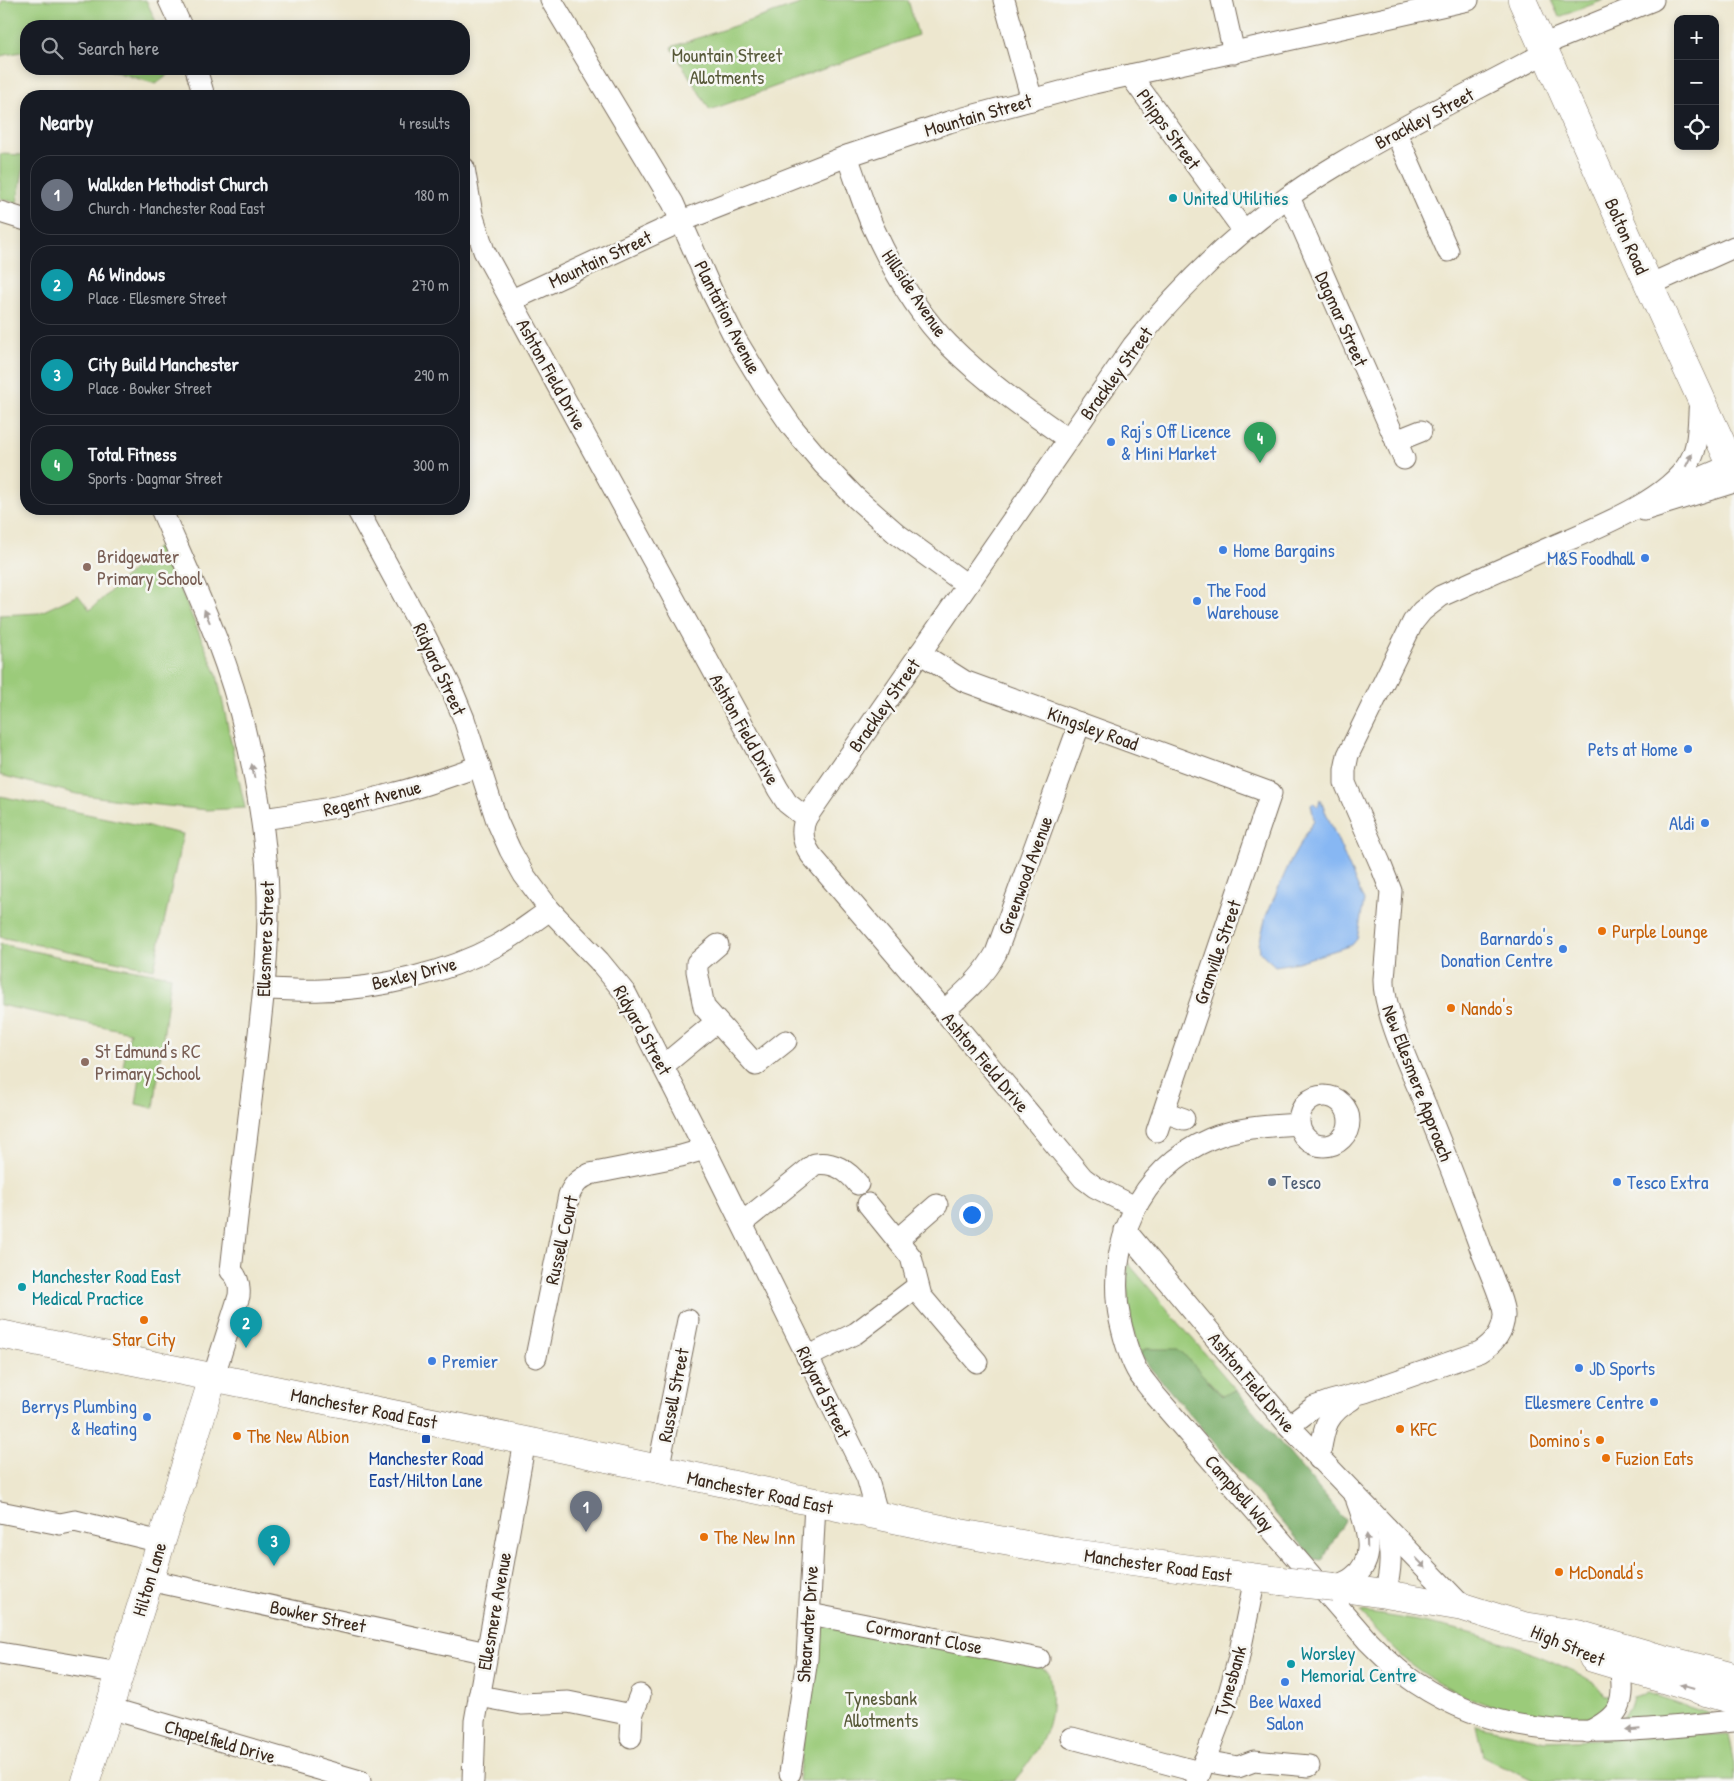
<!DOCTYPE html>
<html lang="en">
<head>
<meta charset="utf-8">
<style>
  :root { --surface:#171b24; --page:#20242c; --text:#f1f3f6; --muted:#9ea1a6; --line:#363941; --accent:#d1495b }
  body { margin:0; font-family:"Patrick Hand",sans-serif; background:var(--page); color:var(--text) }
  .controls { position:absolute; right:15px; top:15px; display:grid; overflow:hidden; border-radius:10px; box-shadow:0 2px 8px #0003 }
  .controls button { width:45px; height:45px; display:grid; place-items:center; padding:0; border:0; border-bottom:1px solid var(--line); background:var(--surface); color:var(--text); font:25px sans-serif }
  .you { position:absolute; left:971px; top:1214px; width:18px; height:18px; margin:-12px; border:4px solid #fff; border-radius:50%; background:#1a73e8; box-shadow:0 0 0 8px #1a73e833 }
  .badge { display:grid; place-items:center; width:32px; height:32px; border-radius:50%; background:var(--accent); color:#fff; font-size:16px; font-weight:700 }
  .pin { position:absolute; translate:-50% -41px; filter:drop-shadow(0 1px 2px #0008) }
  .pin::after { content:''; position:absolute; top:26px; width:18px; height:15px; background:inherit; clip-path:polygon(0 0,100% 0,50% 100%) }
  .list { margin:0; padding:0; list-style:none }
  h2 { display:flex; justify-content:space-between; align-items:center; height:65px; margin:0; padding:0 20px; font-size:21px }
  h2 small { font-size:16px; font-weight:400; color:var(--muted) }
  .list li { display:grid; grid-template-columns:32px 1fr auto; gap:15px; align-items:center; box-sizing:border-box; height:80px; margin:0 10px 10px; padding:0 10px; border:1px solid var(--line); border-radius:20px }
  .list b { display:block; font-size:19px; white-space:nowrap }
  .list p { margin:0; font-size:16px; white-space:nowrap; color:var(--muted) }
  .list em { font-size:16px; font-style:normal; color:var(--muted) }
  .icon { flex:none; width:28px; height:28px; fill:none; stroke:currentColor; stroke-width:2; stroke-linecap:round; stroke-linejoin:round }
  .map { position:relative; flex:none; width:1734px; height:1781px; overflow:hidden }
  .search { position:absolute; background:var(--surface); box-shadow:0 2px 8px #0003; left:20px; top:20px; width:450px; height:55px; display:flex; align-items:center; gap:12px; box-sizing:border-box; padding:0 18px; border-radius:20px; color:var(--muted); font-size:19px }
  .panel { position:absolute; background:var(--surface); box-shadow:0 2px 8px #0003; left:20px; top:90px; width:450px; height:425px; border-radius:20px }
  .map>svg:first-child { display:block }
  .green { fill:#9bcb7a; stroke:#6b7a4c }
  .forest { fill:#7caf6a; stroke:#5c6c44 }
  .water { fill:#87b7f3; stroke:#617088 }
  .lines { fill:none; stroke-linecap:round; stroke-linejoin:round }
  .minor-casing { stroke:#796c5c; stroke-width:23 }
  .tertiary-casing { stroke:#796c5c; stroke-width:29 }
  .primary-casing { stroke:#796c5c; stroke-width:29 }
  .minor { stroke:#fff; stroke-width:21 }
  .tertiary { stroke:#fff; stroke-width:28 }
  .primary { stroke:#fff; stroke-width:28 }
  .primary-bridge-casing { stroke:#796c5c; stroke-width:29; stroke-linecap:butt }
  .primary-bridge { stroke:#fff; stroke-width:28 }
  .oneway { fill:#a79f9a }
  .culture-dot { fill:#0f9aa8; stroke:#f6f6f2; stroke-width:2 }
  .shop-dot { fill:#3f7fe0; stroke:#f6f6f2; stroke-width:2 }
  .education-dot { fill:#8d6e63; stroke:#f6f6f2; stroke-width:2 }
  .food-dot { fill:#e8710a; stroke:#f6f6f2; stroke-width:2 }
  .service-dot { fill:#5c6f8a; stroke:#f6f6f2; stroke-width:2 }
  .transit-dot { fill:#1a4fb4; stroke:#f6f6f2; stroke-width:2 }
  .labels { text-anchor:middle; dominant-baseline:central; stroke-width:5; stroke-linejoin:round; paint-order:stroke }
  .park-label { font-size:19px; fill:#585a3a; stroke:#f6f6f2 }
  .street-label { font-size:19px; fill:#3b2a1e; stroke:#f6f6f2 }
  .culture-label { font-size:19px; fill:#0d838f; stroke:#f6f6f2; text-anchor:start }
  .shop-label { font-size:19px; fill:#366cbe; stroke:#f6f6f2; text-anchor:start }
  .education-label { font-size:19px; fill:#785e54; stroke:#f6f6f2; text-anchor:start }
  .food-label { font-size:19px; fill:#c56008; stroke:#f6f6f2; text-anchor:start }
  .service-label { font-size:19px; fill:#4e5e75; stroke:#f6f6f2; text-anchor:start }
  .transit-label { font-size:19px; fill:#164399; stroke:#f6f6f2 }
</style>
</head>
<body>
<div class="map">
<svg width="1734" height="1781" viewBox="0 0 1734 1781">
  <rect width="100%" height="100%" fill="#f6f6f2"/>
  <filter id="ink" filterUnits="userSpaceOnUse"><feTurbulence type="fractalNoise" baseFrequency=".02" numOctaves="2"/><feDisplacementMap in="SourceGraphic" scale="10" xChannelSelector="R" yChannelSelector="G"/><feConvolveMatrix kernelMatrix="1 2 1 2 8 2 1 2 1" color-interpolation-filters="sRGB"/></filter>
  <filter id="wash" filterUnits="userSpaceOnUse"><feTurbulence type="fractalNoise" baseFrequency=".0096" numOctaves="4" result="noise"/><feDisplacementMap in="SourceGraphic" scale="20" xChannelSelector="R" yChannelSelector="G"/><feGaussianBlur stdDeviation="1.12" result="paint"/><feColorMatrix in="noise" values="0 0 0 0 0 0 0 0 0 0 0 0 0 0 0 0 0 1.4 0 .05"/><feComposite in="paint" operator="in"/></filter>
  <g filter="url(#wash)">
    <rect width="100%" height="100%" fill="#ede7cf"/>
    <!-- green -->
    <g class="green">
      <path d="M3,0H146L158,26H26V51L0,56V6Z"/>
      <path d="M812,0H908L918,35L710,110L671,47Z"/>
      <path d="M1551,0H1604L1559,17Z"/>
      <path d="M106,69H176L156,84Z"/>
      <path d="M0,154L26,155L17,203L0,198Z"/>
      <path d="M161,544L217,675L245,808L207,810L148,804L77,794L0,775V615L39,613L78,595L90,610Z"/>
      <path d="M0,796L183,834L154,969L0,937Z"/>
      <path d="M0,944L61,957L171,976L154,1108L136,1104L141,1070L123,1066L130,1032L0,1005Z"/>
      <path d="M1128,1263L1236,1390L1223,1396L1179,1350L1145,1349L1141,1354C1129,1323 1126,1297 1128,1263Z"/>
      <path d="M1360,1612C1430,1621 1498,1636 1562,1666C1577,1673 1597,1681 1605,1696H1610C1610,1710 1598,1715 1587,1717C1533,1726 1464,1701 1420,1671C1397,1655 1379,1632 1360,1612Z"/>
      <path d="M819,1625L1043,1668L1048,1671C1059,1717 1043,1747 1014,1781H798Z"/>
      <path d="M1648,1693L1711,1714L1615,1727L1630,1706L1633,1697Z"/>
      <path d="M1476,1725L1545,1741L1728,1734L1734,1765V1781H1533L1483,1756Z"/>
    </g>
    <!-- forest -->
    <path class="forest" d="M1145,1349H1179L1222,1396L1236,1390L1345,1520L1322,1561L1315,1560L1151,1369L1141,1354Z"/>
    <!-- water -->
    <path class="water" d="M1320,799L1364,901L1357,939L1352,945L1298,962L1275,966L1260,952L1259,944L1266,916L1290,862L1314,820L1311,804L1313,802L1318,807Z"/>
  </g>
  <g filter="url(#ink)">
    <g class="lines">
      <!-- minor casing -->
      <g class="minor-casing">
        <g id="minor">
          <path d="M169,0L181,26"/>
          <path d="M551,0L673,203L713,294L736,340L764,386L792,427L824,465L856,498L897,534L967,585"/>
          <path d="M1004,0L1032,100"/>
          <path d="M1222,0L1234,53"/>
          <path d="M1542,45L1653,0"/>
          <path d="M196,69L204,96"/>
          <path d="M1130,75L1244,231"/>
          <path d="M1396,133L1448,251"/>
          <path d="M847,156C856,180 863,205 873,227C892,269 917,313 949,345C985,381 1026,410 1068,439"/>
          <path d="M464,168L472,214L484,251L778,789L787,803L806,818C800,831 803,843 811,855L944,1011L1083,1178L1095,1187L1135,1207"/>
          <path d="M1289,197L1404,459"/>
          <path d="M0,212L26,220"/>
          <path d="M1649,285L1734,247"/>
          <path d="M512,300L682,221L847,156L949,122L1094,83L1468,0"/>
          <path d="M1396,441L1421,431"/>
          <path d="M1684,485L1731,465"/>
          <path d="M161,509C193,583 229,657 246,736C258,789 267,842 268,896C269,957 261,1016 254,1076C246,1141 238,1206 231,1271C239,1278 240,1286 239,1296L213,1378"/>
          <path d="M357,509L417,620L450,685L464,719L497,821L510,850L524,875L550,910L599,961L626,994L705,1149L867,1477L878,1516"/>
          <path d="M1644,510L1734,482"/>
          <path d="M920,653L964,681L1271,793L1157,1131"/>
          <path d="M806,818L1133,346C1190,274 1259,211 1339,164C1406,124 1476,90 1545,53"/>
          <path d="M262,819C307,813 352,805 396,793C425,786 452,775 480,766"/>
          <path d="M718,945L697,963V971L704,1007L756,1065L786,1041"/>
          <path d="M265,989C284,989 303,991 322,990C379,989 446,973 496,946C515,936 532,922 550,910"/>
          <path d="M944,1011C965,992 982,978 996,953L1080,723"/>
          <path d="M663,1066L716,1022"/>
          <circle cx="1324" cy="1121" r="25"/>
          <path d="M1164,1112L1184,1119"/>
          <path d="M1299,1124C1268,1126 1239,1127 1210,1139C1139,1169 1105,1247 1120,1320C1124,1338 1129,1358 1139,1374C1144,1381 1150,1388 1155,1395L1367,1640C1383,1656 1398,1671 1416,1683C1516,1750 1622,1731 1734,1721"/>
          <path d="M868,1204L911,1257L921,1296L977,1362"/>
          <path d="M742,1223L815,1164C833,1161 848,1171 858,1184"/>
          <path d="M1125,1230L1289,1426L1463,1607"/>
          <path d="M898,1239L937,1205"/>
          <path d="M536,1357L569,1195C574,1184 579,1179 590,1174L681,1156L705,1149"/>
          <path d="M807,1357L856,1333L918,1286"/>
          <path d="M1289,1426L1314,1407L1331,1401L1365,1392L1480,1352C1493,1344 1503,1332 1504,1316C1505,1305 1487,1265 1482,1252C1464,1202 1445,1153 1425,1104C1412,1072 1383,1012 1384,979L1391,891L1380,863L1345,783V770L1348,755L1413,622L1422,611L1441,596C1474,581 1508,566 1542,551C1585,532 1667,503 1690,461C1700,444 1698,418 1700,398"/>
          <path d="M1319,1459C1324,1430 1324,1415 1351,1400"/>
          <path d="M658,1470L688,1320"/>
          <path d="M0,1512L60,1524L75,1521L161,1542"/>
          <path d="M149,1580L487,1653"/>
          <path d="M1334,1587C1340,1584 1347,1582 1352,1578C1379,1560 1366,1525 1357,1501"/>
          <path d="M1385,1594C1392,1566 1391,1556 1387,1528"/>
          <path d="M810,1614L1039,1659"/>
          <path d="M0,1653L120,1673"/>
          <path d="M479,1696L522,1704L568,1702L632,1715"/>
          <path d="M109,1708L360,1781"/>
          <path d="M1588,1732C1621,1716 1626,1703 1620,1667"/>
          <path d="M631,1737L632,1715L640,1695"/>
          <path d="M1072,1738L1199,1772"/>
          <path d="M1204,1761L1238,1767L1254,1761L1309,1766"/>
          <path d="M790,1773L807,1659L815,1504"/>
          <path d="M473,1781L475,1721L525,1441"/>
          <path d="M1197,1781L1226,1704L1238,1661L1255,1578"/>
        </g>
      </g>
      <!-- tertiary casing -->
      <g class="tertiary-casing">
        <path id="tertiary" d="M86,1781L213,1378"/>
      </g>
      <!-- primary casing -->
      <g class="primary-casing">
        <g id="primary">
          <path d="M1522,0L1649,285L1734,471"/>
          <path d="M0,1334L541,1444L960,1533L1072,1553L1281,1581"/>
          <path d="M1334,1587L1385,1594L1463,1607L1524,1626L1577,1634L1649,1655L1734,1677"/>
          <path d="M1593,1658L1734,1700"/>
        </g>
      </g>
      <!-- minor -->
      <use href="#minor" class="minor"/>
      <!-- tertiary -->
      <use href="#tertiary" class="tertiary"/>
      <!-- primary -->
      <use href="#primary" class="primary"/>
      <!-- primary-bridge casing -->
      <g class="primary-bridge-casing">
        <path id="primary-bridge" d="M1281,1581L1334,1587"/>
      </g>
      <!-- primary-bridge -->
      <use href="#primary-bridge" class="primary-bridge"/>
    </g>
    <!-- one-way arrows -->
    <defs><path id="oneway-solid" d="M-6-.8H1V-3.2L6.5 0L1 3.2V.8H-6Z" transform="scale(1.25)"/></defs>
    <g class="oneway">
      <use href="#oneway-solid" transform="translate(1689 460) rotate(-64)"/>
      <use href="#oneway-solid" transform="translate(207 616) rotate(-113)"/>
      <use href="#oneway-solid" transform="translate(253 771) rotate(-101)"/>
      <use href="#oneway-solid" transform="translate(1367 1541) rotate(-92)"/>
      <use href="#oneway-solid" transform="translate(1421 1563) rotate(46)"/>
      <use href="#oneway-solid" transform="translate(1687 1687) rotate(-164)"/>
      <use href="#oneway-solid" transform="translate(1633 1730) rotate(175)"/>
    </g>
  </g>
  <!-- markers -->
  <g class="culture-dot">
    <circle cx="1173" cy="198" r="5"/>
    <circle cx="22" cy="1287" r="5"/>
    <circle cx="1291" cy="1664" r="5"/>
  </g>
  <g class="shop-dot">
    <circle cx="1111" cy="442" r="5"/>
    <circle cx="1223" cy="550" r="5"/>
    <circle cx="1645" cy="558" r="5"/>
    <circle cx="1197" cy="601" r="5"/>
    <circle cx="1688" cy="749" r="5"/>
    <circle cx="1705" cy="823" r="5"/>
    <circle cx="1563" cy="949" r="5"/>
    <circle cx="1617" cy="1182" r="5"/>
    <circle cx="432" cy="1361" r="5"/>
    <circle cx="1579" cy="1368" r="5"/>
    <circle cx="1654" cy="1402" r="5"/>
    <circle cx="147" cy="1417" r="5"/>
    <circle cx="1285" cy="1682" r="5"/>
  </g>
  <g class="education-dot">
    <circle cx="87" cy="567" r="5"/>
    <circle cx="85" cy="1062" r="5"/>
  </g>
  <g class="food-dot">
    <circle cx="1602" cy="931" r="5"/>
    <circle cx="1451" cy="1008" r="5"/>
    <circle cx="144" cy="1320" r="5"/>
    <circle cx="1400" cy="1429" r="5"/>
    <circle cx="237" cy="1436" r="5"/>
    <circle cx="1600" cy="1440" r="5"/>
    <circle cx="1606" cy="1458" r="5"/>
    <circle cx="704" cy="1537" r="5"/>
    <circle cx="1559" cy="1572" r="5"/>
  </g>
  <circle class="service-dot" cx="1272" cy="1182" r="5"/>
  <rect class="transit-dot" x="421" y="1434" width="10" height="10" rx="2.5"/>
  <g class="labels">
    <!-- park labels -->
    <g class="park-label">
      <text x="727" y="55">Mountain Street<tspan x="727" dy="22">Allotments</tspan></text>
      <text x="881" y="1698">Tynesbank<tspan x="881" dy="22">Allotments</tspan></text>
    </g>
    <!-- street labels -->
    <g class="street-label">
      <text transform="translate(978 115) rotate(-16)">Mountain Street</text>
      <text transform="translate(1424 118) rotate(-28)">Brackley Street</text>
      <text transform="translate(1169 129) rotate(54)">Phipps Street</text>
      <text transform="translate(1627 236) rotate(66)">Bolton Road</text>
      <text transform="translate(600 259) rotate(-25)">Mountain Street</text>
      <text transform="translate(915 293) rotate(56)">Hillside Avenue</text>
      <text transform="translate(728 317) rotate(63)">Plantation Avenue</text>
      <text transform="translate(1342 319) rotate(66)">Dagmar Street</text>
      <text transform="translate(1116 373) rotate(-54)">Brackley Street</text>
      <text transform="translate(552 374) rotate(61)">Ashton Field Drive</text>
      <text transform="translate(440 669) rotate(65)">Ridyard Street</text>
      <text transform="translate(884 705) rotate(-55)">Brackley Street</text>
      <text transform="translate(1093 728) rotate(20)">Kingsley Road</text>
      <text transform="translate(745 729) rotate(61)">Ashton Field Drive</text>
      <text transform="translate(372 798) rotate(-14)">Regent Avenue</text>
      <text transform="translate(1025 875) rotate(-70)">Greenwood Avenue</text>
      <text transform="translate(265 939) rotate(-88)">Ellesmere Street</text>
      <text transform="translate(1217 952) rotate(-71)">Granville Street</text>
      <text transform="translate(414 973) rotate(-14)">Bexley Drive</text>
      <text transform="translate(643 1030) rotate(61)">Ridyard Street</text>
      <text transform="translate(986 1062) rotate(50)">Ashton Field Drive</text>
      <text transform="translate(1418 1083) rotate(69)">New Ellesmere Approach</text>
      <text transform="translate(561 1240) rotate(-77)">Russell Court</text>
      <text transform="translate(1252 1382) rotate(50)">Ashton Field Drive</text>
      <text transform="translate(824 1392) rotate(64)">Ridyard Street</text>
      <text transform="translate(673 1395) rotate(-79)">Russell Street</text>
      <text transform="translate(364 1408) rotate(11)">Manchester Road East</text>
      <text transform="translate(760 1492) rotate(12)">Manchester Road East</text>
      <text transform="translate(1240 1493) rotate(49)">Campbell Way</text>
      <text transform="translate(1158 1565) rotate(8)">Manchester Road East</text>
      <text transform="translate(149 1579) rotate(-73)">Hilton Lane</text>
      <text transform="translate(494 1611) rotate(-80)">Ellesmere Avenue</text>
      <text transform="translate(318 1616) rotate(12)">Bowker Street</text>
      <text transform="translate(807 1624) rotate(-86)">Shearwater Drive</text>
      <text transform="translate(924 1636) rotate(11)">Cormorant Close</text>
      <text transform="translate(1568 1645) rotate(23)">High Street</text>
      <text transform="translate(1230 1681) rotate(-74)">Tynesbank</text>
      <text transform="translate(220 1741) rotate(16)">Chapelfield Drive</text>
    </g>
    <!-- culture labels -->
    <g class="culture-label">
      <text x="1183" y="198">United Utilities</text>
      <text x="32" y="1276">Manchester Road East<tspan x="32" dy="22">Medical Practice</tspan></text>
      <text x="1301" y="1653">Worsley<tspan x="1301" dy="22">Memorial Centre</tspan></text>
    </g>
    <!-- shop labels -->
    <g class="shop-label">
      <text x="1121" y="431">Raj's Off Licence<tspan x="1121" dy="22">&amp; Mini Market</tspan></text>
      <text x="1233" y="550">Home Bargains</text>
      <text x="1635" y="558" text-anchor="end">M&amp;S Foodhall</text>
      <text x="1207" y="590">The Food<tspan x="1207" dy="22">Warehouse</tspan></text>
      <text x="1678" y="749" text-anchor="end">Pets at Home</text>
      <text x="1695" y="823" text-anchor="end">Aldi</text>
      <text x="1553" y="938" text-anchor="end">Barnardo's<tspan x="1553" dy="22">Donation Centre</tspan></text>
      <text x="1627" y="1182">Tesco Extra</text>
      <text x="442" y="1361">Premier</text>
      <text x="1589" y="1368">JD Sports</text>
      <text x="1644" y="1402" text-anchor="end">Ellesmere Centre</text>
      <text x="137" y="1406" text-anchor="end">Berrys Plumbing<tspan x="137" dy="22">&amp; Heating</tspan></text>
      <text x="1285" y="1701" text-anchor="middle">Bee Waxed<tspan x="1285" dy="22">Salon</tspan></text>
    </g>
    <!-- education labels -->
    <g class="education-label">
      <text x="97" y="556">Bridgewater<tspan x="97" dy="22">Primary School</tspan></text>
      <text x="95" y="1051">St Edmund's RC<tspan x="95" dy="22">Primary School</tspan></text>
    </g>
    <!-- food labels -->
    <g class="food-label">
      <text x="1612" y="931">Purple Lounge</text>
      <text x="1461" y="1008">Nando's</text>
      <text x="144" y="1339" text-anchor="middle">Star City</text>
      <text x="1410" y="1429">KFC</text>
      <text x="247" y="1436">The New Albion</text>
      <text x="1590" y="1440" text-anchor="end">Domino's</text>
      <text x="1616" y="1458">Fuzion Eats</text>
      <text x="714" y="1537">The New Inn</text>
      <text x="1569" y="1572">McDonald's</text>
    </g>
    <!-- service labels -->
    <g class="service-label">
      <text x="1282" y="1182">Tesco</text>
    </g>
    <!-- transit labels -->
    <g class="transit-label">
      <text x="426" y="1458">Manchester Road<tspan x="426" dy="22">East/Hilton Lane</tspan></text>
    </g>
  </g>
</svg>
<div class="controls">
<button>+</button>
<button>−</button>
<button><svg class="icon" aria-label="locate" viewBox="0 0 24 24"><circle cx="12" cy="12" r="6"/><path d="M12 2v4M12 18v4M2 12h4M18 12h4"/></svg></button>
</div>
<div class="you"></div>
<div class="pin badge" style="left:586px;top:1532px;background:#6b7280">1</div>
<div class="pin badge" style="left:246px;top:1348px;background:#0f9aa8">2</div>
<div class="pin badge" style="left:274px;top:1566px;background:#0f9aa8">3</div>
<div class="pin badge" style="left:1260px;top:463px;background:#2e9e5b">4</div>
<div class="search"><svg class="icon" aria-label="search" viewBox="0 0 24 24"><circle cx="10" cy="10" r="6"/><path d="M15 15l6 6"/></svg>Search here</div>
<section class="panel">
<h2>Nearby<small>4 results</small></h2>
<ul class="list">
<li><span class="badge" style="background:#6b7280">1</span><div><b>Walkden Methodist Church</b><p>Church · Manchester Road East</p></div><em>180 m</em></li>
<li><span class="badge" style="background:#0f9aa8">2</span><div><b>A6 Windows</b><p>Place · Ellesmere Street</p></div><em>270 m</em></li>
<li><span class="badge" style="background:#0f9aa8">3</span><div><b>City Build Manchester</b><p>Place · Bowker Street</p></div><em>290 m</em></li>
<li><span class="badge" style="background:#2e9e5b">4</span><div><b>Total Fitness</b><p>Sports · Dagmar Street</p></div><em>300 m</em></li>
</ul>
</section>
</div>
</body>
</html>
